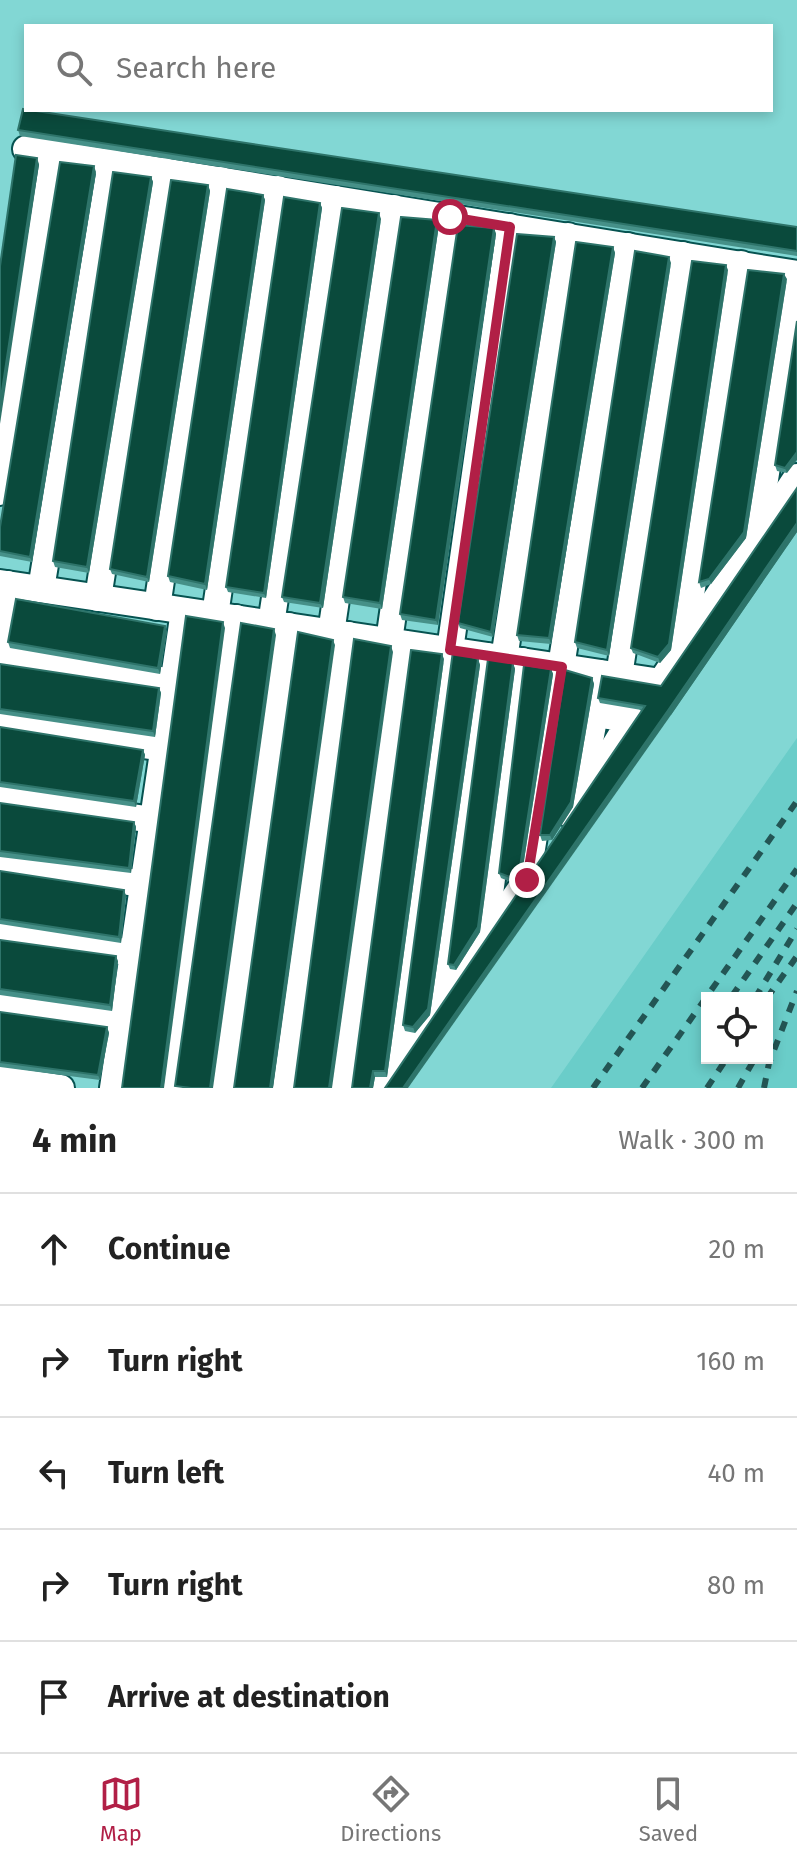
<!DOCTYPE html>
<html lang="en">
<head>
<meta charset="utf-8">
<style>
  :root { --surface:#fff; --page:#f2f2f2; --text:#222; --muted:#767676; --line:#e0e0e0; --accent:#b11f46 }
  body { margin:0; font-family:"Fira Sans",sans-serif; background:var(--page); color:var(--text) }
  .controls { position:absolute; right:24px; bottom:24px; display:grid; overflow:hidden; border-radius:0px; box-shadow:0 4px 12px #0003 }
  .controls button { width:72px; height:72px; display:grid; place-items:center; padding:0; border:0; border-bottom:2px solid var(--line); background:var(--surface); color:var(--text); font:40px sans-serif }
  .stop { position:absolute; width:24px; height:24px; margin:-18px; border:6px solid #b11f46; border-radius:50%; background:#fff }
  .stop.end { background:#b11f46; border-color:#fff; box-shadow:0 2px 8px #0008 }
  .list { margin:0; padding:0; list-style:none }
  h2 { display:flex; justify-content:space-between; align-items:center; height:104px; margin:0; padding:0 32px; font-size:34px }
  h2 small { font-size:26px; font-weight:400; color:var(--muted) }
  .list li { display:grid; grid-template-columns:52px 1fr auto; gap:24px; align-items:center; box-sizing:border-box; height:112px; padding:0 32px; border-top:2px solid var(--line) }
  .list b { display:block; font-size:30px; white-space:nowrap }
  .list em { font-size:26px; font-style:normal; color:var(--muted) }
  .icon { flex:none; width:44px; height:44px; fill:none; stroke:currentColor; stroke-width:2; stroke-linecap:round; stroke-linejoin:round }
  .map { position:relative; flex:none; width:797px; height:1088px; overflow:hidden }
  .search { position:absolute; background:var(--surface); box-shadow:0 4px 12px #0003; left:24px; right:24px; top:24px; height:88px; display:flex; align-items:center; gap:20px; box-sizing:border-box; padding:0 28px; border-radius:0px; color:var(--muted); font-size:30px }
  .sheet { height:664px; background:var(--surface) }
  nav { display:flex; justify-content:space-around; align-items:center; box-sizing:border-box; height:112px; border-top:2px solid var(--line); background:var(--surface); font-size:22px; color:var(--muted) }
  nav a { display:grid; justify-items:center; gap:4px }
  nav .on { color:var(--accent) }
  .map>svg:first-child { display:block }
  .built { fill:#6acdc9; fill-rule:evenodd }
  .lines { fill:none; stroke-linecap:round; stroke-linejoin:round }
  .minor-casing { stroke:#065351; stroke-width:30 }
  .minor { stroke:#fff; stroke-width:26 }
  .rail { stroke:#235554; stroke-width:6; stroke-dasharray:10 10; stroke-linecap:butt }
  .wall { fill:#469088 }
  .shaded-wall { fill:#2e746a }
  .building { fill:#0a4a3c; stroke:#2e746a; stroke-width:2 }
  .route { stroke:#b11f46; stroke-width:10 }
</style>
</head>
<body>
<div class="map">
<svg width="797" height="1088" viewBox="0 0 797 1088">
  <rect width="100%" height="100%" fill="#82d7d4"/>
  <!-- built -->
  <path class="built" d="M797,738V1088H551ZM767,998V1058H707V998Z"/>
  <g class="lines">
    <!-- minor casing -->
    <g class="minor-casing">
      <g id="minor">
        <path d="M26,149L797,274"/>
        <path d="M0,492L54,153"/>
        <path d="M757,531L797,274"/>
        <path d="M0,583L661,682L797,477"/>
        <path d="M41,589L111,162"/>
        <path d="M98,598L165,171"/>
        <path d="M157,607L221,180"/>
        <path d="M215,615L278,189"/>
        <path d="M271,624L336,199"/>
        <path d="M331,633L394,208"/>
        <path d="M0,636L7,584"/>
        <path d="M389,641L450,217"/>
        <path d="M684,641L741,264"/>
        <path d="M0,653L173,682"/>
        <path d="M504,659L568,236"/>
        <path d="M619,676L683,255"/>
        <path d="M0,725L164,748"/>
        <path d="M581,789L595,714"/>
        <path d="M0,798L153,820"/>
        <path d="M572,816L631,719L595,714L599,673"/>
        <path d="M0,864L144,884"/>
        <path d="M527,880L628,246"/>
        <path d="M0,933L133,953"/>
        <path d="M484,937L522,661"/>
        <path d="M441,996L486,656"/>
        <path d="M0,1006L123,1023"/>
        <path d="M394,1072L450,650L510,227"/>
        <path d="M0,1079L61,1088"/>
        <path d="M113,1088L184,611"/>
        <path d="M172,1088L236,618"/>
        <path d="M224,1088L289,626"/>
        <path d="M286,1088L348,635"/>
        <path d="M342,1088L404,644"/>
        <path d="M383,1088L535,868"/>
      </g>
    </g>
    <!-- minor -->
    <use href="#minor" class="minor"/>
    <!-- rail -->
    <g class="rail">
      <path d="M732,996L797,903"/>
      <path d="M755,998L797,929"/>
      <path d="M767,998L797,956"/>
      <path d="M593,1088L797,801"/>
      <path d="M642,1088L797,869"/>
      <path d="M707,1088L727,1058"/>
      <path d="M738,1088L755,1058"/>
      <path d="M764,1088L769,1063L797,991"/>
    </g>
  </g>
  <!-- wall -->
  <g class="wall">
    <path d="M18,130L797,227V256L20,136Z"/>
    <path d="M96,172L32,562L0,556V527Z"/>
    <path d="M151,177L153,182L89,573L55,567L53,561Z"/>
    <path d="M208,185L210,191L149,582L112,574L110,569Z"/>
    <path d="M263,195L265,200L207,590L170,582L168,576Z"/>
    <path d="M320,203L322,208L266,598L228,592L226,587Z"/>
    <path d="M381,219L323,608L284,602L282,597Z"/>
    <path d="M439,225L382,609L345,603L343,597Z"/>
    <path d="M494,228L496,234L438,625L402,620L400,614Z"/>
    <path d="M554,237L556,242L493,637L460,628L458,623Z"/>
    <path d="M613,247L615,253L551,644L519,641L517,635Z"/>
    <path d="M671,263L609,656L577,648L575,642Z"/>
    <path d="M728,270L671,650L660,663L633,653L631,648Z"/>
    <path d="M787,279L746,538L711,584L701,588L699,582Z"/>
    <path d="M797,321L787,473L777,471L775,465Z"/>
    <path d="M797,488V532L671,715L600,703L598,698L661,686Z"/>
    <path d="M167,631L160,674L10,648L8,642Z"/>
    <path d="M444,659L387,1077H375L373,1088H352Z"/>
    <path d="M478,659L480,665L430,1015L415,1033L405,1031L403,1025Z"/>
    <path d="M513,663L515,669L480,932L456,970L450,969L448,964Z"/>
    <path d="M0,664L159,688L161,693L155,737L0,714Z"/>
    <path d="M551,669L553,674L520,886L501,878L499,873Z"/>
    <path d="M592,678L594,684L573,807L552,840L542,841L540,835Z"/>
    <path d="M0,727L143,750L145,755L136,807L0,787Z"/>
    <path d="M0,803L134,822L136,827L131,873L0,857Z"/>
    <path d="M0,871L124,890L126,896L121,943L0,924Z"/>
    <path d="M0,940L118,961L112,1011L0,995Z"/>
    <path d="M0,1012L107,1027L109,1033L100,1080L0,1067Z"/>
  </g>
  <!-- shaded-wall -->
  <g class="shaded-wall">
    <path d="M37,158L39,164L0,424V404Z"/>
    <path d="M94,166L96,172L32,562L30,557Z"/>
    <path d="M151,177L153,182L89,573L87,567Z"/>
    <path d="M208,185L210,191L149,582L147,577Z"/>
    <path d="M263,195L265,200L207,590L205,584Z"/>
    <path d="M320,203L322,208L266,598L264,593Z"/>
    <path d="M379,213L381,219L323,608L320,603Z"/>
    <path d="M437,220L439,225L382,609L380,603Z"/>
    <path d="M494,228L496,234L438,625L436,620Z"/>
    <path d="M554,237L556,242L493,637L491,632Z"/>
    <path d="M613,247L615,253L551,644L549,638Z"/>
    <path d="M669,257L671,263L609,656L607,650Z"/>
    <path d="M726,265L728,270L671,650L660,663L658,657Z"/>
    <path d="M784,274L787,279L746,538L711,584L709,579Z"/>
    <path d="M797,452V460L787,473L785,468Z"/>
    <path d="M797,523V532L671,715L408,1088H403Z"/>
    <path d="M223,622L225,628L164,1088H161Z"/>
    <path d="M165,626L167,631L160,674L158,668Z"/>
    <path d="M274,629L276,635L213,1088H210Z"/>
    <path d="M333,640L335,645L273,1088H270Z"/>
    <path d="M391,646L393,652L332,1088H329Z"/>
    <path d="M442,654L444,659L387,1077L385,1071Z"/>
    <path d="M478,659L480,665L430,1015L415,1033L413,1027Z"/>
    <path d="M513,663L515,669L480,932L456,970L454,965Z"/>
    <path d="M551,669L553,674L520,886L518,880Z"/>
    <path d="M592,678L594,684L573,807L552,840L550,835Z"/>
    <path d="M159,688L161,693L155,737L153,731Z"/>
    <path d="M143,750L145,755L136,807L134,801Z"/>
    <path d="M134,822L136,827L131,873L129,868Z"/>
    <path d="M124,890L126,896L121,943L119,937Z"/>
    <path d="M116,956L118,961L112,1011L110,1005Z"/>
    <path d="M107,1027L109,1033L100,1080L98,1075Z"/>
    <path d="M373,1071L375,1077L373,1088H370Z"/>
  </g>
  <!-- building -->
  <g class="building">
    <path d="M23,109L797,227V251L18,130Z"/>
    <path d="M16,155L37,158L0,404V266Z"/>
    <path d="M60,162L94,166L30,557L0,551V527Z"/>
    <path d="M113,172L151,177L87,567L53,561Z"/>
    <path d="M171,180L208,185L147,577L110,569Z"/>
    <path d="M227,189L263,195L205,584L168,576Z"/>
    <path d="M284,197L320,203L264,593L226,587Z"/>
    <path d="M342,208L379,213L320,603L282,597Z"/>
    <path d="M401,217L437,220L380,603L343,597Z"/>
    <path d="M458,225L494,228L436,620L400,614Z"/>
    <path d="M517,234L554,237L491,632L458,623Z"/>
    <path d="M576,242L613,247L549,638L517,635Z"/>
    <path d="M635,251L669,257L607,650L575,642Z"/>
    <path d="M692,261L726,265L669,644L658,657L631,648Z"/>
    <path d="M748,270L784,274L744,532L709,579L699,582Z"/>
    <path d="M797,321V452L785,468L775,465Z"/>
    <path d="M797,488V523L669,709L403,1088H385L645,706L598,698L602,676L661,686Z"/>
    <path d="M16,599L165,626L158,668L8,642Z"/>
    <path d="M186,616L223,622L161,1088H122Z"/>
    <path d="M241,623L274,629L210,1088H191L175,1086Z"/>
    <path d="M298,632L333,640L270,1088H234Z"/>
    <path d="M354,639L391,646L329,1088H294Z"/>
    <path d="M411,650L442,654L385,1071H373L370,1088H352Z"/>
    <path d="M453,651L478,659L428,1009L413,1027L403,1025Z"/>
    <path d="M488,659L513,663L478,927L454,965L448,964Z"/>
    <path d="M0,664L159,688L153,731L0,709Z"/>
    <path d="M524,665L551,669L518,880L499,873Z"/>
    <path d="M565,670L592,678L571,802L550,835H540Z"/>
    <path d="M0,727L143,750L134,801L0,782Z"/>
    <path d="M0,803L134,822L129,868L0,851Z"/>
    <path d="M0,871L124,890L119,937L0,919Z"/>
    <path d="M0,940L116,956L110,1005L0,989Z"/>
    <path d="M0,1012L107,1027L98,1075L0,1062Z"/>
  </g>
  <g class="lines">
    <!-- route -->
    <path class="route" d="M450,217L510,227L450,650L562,667L527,880"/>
  </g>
</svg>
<div class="controls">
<button><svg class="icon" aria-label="locate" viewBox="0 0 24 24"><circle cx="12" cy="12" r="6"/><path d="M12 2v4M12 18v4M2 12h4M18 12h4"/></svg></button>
</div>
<div class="stop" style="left:450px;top:217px"></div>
<div class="stop end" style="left:527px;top:880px"></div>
<div class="search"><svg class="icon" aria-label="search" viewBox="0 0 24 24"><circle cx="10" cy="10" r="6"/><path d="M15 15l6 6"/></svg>Search here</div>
</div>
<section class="sheet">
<h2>4 min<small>Walk · 300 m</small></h2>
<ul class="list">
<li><svg class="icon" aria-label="ahead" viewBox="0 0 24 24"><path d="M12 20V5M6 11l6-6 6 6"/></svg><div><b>Continue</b></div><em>20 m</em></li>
<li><svg class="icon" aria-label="right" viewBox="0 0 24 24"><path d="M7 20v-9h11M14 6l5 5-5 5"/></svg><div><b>Turn right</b></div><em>160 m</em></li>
<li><svg class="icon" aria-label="left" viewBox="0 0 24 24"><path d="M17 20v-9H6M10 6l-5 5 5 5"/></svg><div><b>Turn left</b></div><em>40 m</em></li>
<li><svg class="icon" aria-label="right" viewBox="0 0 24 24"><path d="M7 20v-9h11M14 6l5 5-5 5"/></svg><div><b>Turn right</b></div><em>80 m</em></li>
<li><svg class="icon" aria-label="arrive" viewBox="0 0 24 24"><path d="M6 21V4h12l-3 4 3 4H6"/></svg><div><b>Arrive at destination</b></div></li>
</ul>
</section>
<nav>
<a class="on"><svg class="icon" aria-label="map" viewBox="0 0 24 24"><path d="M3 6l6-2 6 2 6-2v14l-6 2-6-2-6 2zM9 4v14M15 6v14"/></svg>Map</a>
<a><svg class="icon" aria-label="directions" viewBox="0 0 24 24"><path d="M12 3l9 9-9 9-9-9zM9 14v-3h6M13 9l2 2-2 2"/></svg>Directions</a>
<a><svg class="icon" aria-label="saved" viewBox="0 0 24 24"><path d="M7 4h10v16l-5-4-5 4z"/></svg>Saved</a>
</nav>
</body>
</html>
